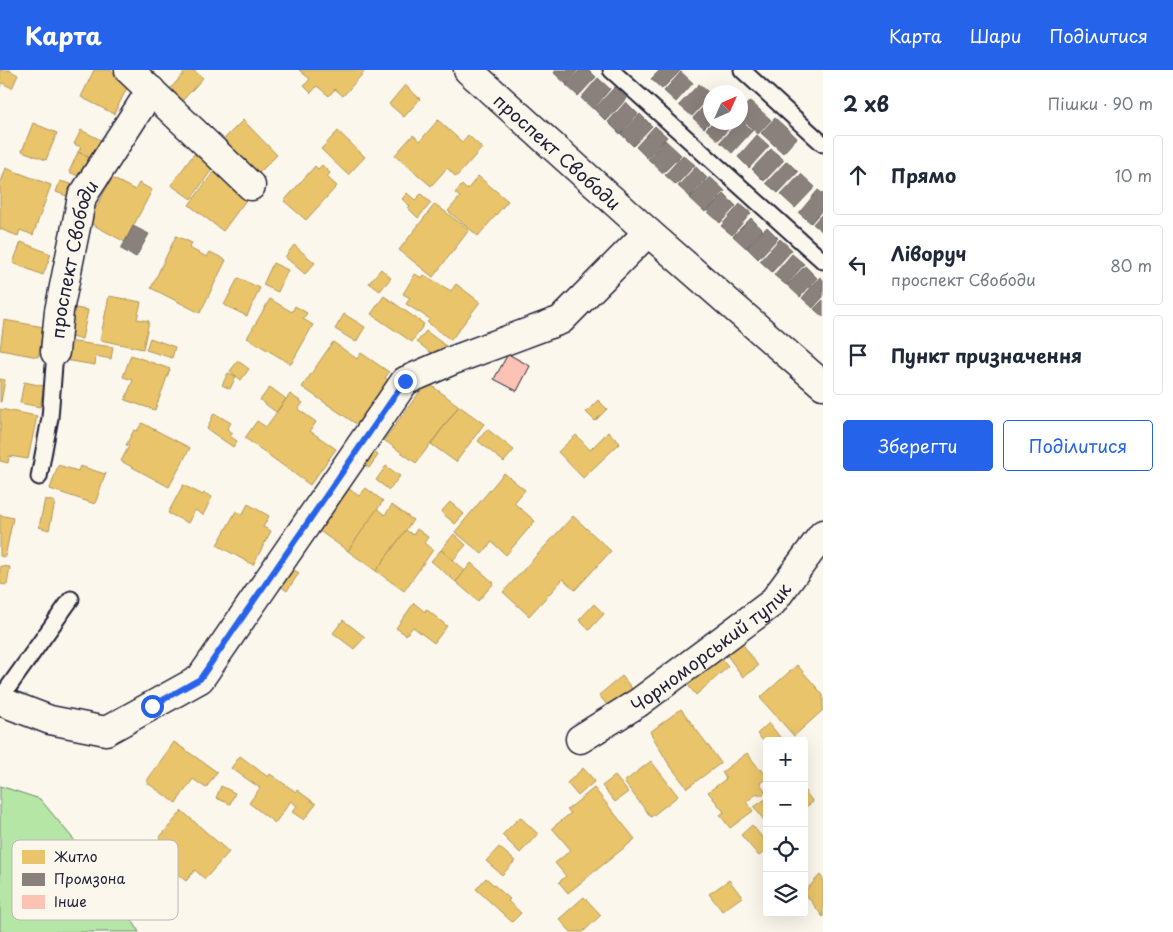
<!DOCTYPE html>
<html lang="uk">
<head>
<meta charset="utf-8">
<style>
  :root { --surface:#fff; --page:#f6f6f7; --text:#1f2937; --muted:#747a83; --line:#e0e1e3; --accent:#2563eb }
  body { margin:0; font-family:"Playpen Sans",sans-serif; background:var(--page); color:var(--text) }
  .controls { position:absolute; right:15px; bottom:15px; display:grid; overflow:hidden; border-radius:5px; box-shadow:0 5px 20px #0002 }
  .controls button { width:45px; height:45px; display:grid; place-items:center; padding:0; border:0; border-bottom:1px solid var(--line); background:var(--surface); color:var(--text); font:25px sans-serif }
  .compass { position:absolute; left:703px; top:15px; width:45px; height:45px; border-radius:50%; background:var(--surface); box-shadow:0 5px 20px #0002; rotate:45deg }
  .stop { position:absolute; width:15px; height:15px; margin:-11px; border:4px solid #2563eb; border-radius:50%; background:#fff }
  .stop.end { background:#2563eb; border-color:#fff; box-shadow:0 1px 5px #0008 }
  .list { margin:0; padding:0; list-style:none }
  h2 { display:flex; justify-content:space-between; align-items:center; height:65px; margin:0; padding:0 20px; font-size:21px }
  h2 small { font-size:16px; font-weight:400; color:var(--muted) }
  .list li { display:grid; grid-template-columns:32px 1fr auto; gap:15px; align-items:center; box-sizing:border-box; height:80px; margin:0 10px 10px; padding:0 10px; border:1px solid var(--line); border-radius:5px }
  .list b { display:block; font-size:19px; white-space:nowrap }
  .list p { margin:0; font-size:16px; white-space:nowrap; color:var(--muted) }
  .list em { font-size:16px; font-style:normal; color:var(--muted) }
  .actions { display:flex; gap:10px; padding:15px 20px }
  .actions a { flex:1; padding:11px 0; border:1px solid var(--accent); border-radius:5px; text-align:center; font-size:18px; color:var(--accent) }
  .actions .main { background:var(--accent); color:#fff }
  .icon { flex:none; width:28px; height:28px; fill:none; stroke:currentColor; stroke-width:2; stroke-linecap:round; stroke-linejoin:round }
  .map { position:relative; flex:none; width:823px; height:862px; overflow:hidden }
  header { display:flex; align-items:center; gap:30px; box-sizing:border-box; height:70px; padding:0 25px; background:var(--accent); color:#fff }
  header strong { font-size:24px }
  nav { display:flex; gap:28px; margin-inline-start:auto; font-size:18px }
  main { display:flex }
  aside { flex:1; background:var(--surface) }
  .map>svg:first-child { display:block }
  .green { fill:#b6e6a5; stroke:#6c8470 }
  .homes { fill:#e9c46a; stroke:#ad935c }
  .industry { fill:#8a817c; stroke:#6b6468 }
  .building { fill:#fcc2b3; stroke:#22223b }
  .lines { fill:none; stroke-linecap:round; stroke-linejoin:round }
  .lane-casing { stroke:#22223b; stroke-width:19 }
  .street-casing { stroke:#22223b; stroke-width:31 }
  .secondary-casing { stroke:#22223b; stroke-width:31 }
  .lane { stroke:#fbf7ec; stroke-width:15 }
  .street { stroke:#fbf7ec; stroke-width:28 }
  .secondary { stroke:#fbf7ec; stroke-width:28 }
  .route { stroke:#2563eb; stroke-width:6 }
  .labels { text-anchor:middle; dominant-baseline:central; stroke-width:5; stroke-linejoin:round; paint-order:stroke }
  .street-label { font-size:18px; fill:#22223b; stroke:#fbf7ec }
  .key { fill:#fbf7ec; stroke:#bab7b7; stroke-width:1 }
  .key-label { font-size:14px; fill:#22223b }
</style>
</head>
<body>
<header>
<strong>Карта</strong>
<nav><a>Карта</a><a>Шари</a><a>Поділитися</a></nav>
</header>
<main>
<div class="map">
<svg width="823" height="862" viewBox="0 0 823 862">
  <rect width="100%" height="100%" fill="#fbf7ec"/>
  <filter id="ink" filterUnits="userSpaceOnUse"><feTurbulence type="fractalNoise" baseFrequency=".02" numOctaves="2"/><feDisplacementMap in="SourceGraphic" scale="10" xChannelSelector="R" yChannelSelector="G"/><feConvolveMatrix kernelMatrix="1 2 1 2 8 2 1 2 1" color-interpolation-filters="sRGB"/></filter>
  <g filter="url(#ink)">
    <!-- green -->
    <path class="green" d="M0,716L40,729L115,819L139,862H0Z"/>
    <!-- homes -->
    <g class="homes">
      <path d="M0,0H9L18,5L12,18L2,13L0,17Z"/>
      <path d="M94,0H110L118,4L115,9L128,16L114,44L81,27Z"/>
      <path d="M187,0H193L203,8L182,31L169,20Z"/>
      <path d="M299,0H366L343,26L335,19L329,26L317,16L311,23L304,16L310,9Z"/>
      <path d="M405,15L420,29L404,47L389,34Z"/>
      <path d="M243,50L277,85L256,106L222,71Z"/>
      <path d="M438,50L462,72L468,65L482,78L456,107L447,98L431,116L395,85L413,65L420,71Z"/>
      <path d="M33,53L57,63L46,90L22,81Z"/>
      <path d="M81,60L101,70L92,89L78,82L81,77L74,74Z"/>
      <path d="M338,61L365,87L348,105L321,79Z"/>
      <path d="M78,82L92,89L83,108L69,102Z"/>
      <path d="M194,84L213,98L191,129L171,115Z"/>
      <path d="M322,95L330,103L327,107L337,116L306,150L284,131L315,96L318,99Z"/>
      <path d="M6,98L51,115L33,165L20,160L18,166L0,159V115Z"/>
      <path d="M215,100L236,116L233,120L246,130L223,161L189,135Z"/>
      <path d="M478,106L508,131L478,166L448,141L460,127L455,123L462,115L467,120Z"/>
      <path d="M112,108L135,120L139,113L152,120L125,172L88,152Z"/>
      <path d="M60,111L71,114L67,126L56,122Z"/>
      <path d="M407,123L415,130L421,124L431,133L418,148L408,138L410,136L402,129Z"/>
      <path d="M435,134L469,160L433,207L399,180Z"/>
      <path d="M176,166L192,173L189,178L207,187L210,182L226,190L200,243L151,218Z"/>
      <path d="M21,172L51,184L43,205L13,193Z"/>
      <path d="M294,175L315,193L305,204L285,187Z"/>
      <path d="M273,193L288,200L278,222L263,215Z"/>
      <path d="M381,199L391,208L380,221L369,213Z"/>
      <path d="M415,204L422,208L424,205L451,221L456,214L480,232L451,270L427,252L430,249L406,234L410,228L403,224Z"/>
      <path d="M238,208L260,218L247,246L224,235Z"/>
      <path d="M109,226L141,232L137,249L149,251L143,279L100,270Z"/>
      <path d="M384,226L424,254L412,272L371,244Z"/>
      <path d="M270,229L292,242L295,236L307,243L303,249L313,255L291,294L247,268Z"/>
      <path d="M68,237L88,240L82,269L63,266Z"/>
      <path d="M344,244L365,257L356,272L335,259Z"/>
      <path d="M4,250L44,257L38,287L0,280Z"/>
      <path d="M426,261L446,276L437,287L417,272Z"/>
      <path d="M150,268L175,277L172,288L146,280Z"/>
      <path d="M67,271L113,277L111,289L96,286L95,295L65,290Z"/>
      <path d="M333,272L357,289L361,283L389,302L385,308L393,313L362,358L302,317Z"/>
      <path d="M131,285L170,299L155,340L125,330L133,310L123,307Z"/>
      <path d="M238,291L249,299L241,310L230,301Z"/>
      <path d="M228,303L236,306L230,319L222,315Z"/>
      <path d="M0,309L5,310L1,332H0Z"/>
      <path d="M24,312L44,316L40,337L20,333Z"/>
      <path d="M427,312L459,336L416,393L384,370Z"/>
      <path d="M270,317L286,329L276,342L260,330Z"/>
      <path d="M290,324L303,333L298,339L316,352L310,361L336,379L310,415L245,368L257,351L266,357Z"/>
      <path d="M598,330L607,339L595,351L586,342Z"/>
      <path d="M459,336L484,354L456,392L431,374Z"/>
      <path d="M0,339L37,346L28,389L9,386L8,393L0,391Z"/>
      <path d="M214,343L231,353L227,359L233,363L230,366L237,371L233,377L207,359Z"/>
      <path d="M142,353L190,378L169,417L121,391L129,376L126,375L134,360L137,361Z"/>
      <path d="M487,359L514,380L504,392L478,371Z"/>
      <path d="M608,362L620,373L583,408L558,382L576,365L590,380Z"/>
      <path d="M370,379L378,385L369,398L361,392Z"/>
      <path d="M58,395L78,401L80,396L105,404L106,402L95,434L50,419Z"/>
      <path d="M386,396L400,406L389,420L376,410Z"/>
      <path d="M504,403L525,420L514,433L535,451L506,485L492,472L482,484L455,462Z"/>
      <path d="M183,415L203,425L204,423L212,427L203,445L195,440L188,453L168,443Z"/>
      <path d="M348,418L359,426L366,418L383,431L348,481L318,460Z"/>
      <path d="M45,429L55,432L49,460L39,457Z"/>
      <path d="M450,432L464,444L455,454L441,442Z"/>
      <path d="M248,434L269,446L263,457L271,461L253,495L217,475L236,441L242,445Z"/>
      <path d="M392,435L413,450L376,501L348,481L377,439L385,445Z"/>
      <path d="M0,445L13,448L5,487L0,486Z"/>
      <path d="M573,446L611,481L575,520L563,509L529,546L503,522Z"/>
      <path d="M417,459L428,467L424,473L433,480L404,521L376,501L406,460L413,465Z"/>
      <path d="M454,464L466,475L453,490L441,480Z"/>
      <path d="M441,480L465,501L456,512L431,491Z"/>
      <path d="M471,493L494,513L478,531L456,512Z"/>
      <path d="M0,496L10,497L7,515L0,514Z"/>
      <path d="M288,496L299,503L287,521L276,513Z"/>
      <path d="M414,533L425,542L426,539L447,556L434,573L413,557L406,565L396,558Z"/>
      <path d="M594,534L604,544L589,560L579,550Z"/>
      <path d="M343,550L365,567L354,579L333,563Z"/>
      <path d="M742,573L758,596L743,607L726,584Z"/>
      <path d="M719,586L728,597L696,625L687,614Z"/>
      <path d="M797,595L823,625V640L794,666L760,628Z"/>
      <path d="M622,606L634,621L611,640L599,625Z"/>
      <path d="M681,639L721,693L687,718L668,693L650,662Z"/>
      <path d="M769,653L783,671H767V675L757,664Z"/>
      <path d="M174,672L217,702L206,718L193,709L176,733L146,712Z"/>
      <path d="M747,683L760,700L761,699L767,706V708L760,713L766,722L760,726L758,723L746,732L753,741L730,758L720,745L724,742L708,722L726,709L722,702Z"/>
      <path d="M240,686L268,707L270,704L296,722L297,720L316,734L304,750L292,742L297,736L291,731L275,753L249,733L260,718L231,698Z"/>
      <path d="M651,691L678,726L651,747L624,712Z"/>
      <path d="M583,698L595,711L578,726L567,713Z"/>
      <path d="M615,706L628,722L615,732L602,716Z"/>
      <path d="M221,716L235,723L230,734L216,728Z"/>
      <path d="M594,718L635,769L568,823L559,812L566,806L555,793L571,780L552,758L571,743L567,740Z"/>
      <path d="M804,720L813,732L804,738Z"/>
      <path d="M767,728V754L754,737Z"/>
      <path d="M182,741L229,782L205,809L195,800L186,811L165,794L175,783L159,768Z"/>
      <path d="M520,747L538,764L520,783L502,765Z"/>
      <path d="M752,755L767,773V779L759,786L741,765Z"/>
      <path d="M499,777L515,791L502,805L486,791Z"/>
      <path d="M820,805L823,809V847L804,822Z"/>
      <path d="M486,808L510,829L508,831L521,843L512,852L476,819Z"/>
      <path d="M729,810L742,827L722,841L709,824Z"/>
      <path d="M584,827L601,845L583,862H571L559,849Z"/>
    </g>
    <!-- industry -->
    <g class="industry">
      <path d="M556,0H578L566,14L554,3Z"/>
      <path d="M580,0H589L596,7L578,26L566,15Z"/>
      <path d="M660,0H681L662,19L651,9Z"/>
      <path d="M681,2L693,13L676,32L664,21Z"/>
      <path d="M598,8L610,19L593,39L581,28Z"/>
      <path d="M699,14L710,24V26L692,46L679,35Z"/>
      <path d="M615,17L627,28L606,51L594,39Z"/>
      <path d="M710,30V52L704,58L693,48Z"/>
      <path d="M750,31L771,50L758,64L740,48V41Z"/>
      <path d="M626,32L638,44L620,64L608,52Z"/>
      <path d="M640,44L652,56L633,76L621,64Z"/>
      <path d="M775,48L797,68L783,83L761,63Z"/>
      <path d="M741,50L752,61L732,83L720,72L738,52H740Z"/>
      <path d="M713,52H735L718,70L706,59Z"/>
      <path d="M655,56L667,67L647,88L636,77Z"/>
      <path d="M757,65L769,76L749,98L738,87Z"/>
      <path d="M665,70L681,85L663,103L648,89Z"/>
      <path d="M771,79L784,90L764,111L752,99Z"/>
      <path d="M683,85L695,95L676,115L665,105Z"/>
      <path d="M787,91L798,102L778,123L766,113Z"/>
      <path d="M696,97L707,108L690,127L678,116Z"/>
      <path d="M801,104L815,117L795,138L781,125Z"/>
      <path d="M710,107L725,121L705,142L690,128Z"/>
      <path d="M818,120L823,124V139L811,153L799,143Z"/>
      <path d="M724,124L736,136L720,153L707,141Z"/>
      <path d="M740,134L751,143L732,165L721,156Z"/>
      <path d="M823,143V162L813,154Z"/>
      <path d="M751,148L763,160L746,178L733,166Z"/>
      <path d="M133,156L149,164L136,187L121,179Z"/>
      <path d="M767,157L778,168L758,189L747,178Z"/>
      <path d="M780,169L792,180L772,202L760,191Z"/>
      <path d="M792,184L804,194L786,215L774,205Z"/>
      <path d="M805,196L817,208L800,227L787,215Z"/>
      <path d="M820,207L823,210V227L813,238L802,228Z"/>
      <path d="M823,230V247L814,239Z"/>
    </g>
    <!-- building -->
    <path class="building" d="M508,284L530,296L517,321L494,309Z"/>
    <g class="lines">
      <!-- lane casing -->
      <g class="lane-casing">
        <g id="lane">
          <path d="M611,0L823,191"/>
          <path d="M742,0L823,74"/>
          <path d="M39,407L50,348L55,282"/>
          <path d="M0,629L71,529"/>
        </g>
      </g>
      <!-- street casing -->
      <g class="street-casing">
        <g id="street">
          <path d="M129,0L251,116"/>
          <path id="s1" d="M55,282L59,241L82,127L151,20"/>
          <path d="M0,631L50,650L106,661L200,609L405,311L451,291L561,250L648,162"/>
          <path id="s2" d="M580,669L638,633L772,533L823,464"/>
        </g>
      </g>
      <!-- secondary casing -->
      <g class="secondary-casing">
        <g id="secondary">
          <path id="s3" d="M468,0L648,162L823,315"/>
        </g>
      </g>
      <!-- lane -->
      <use href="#lane" class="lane"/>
      <!-- street -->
      <use href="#street" class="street"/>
      <!-- secondary -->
      <use href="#secondary" class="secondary"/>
    </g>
  </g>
  <g class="lines" filter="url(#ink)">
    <!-- route -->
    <path class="route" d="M152,636L200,609L405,311"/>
  </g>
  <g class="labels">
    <!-- street labels -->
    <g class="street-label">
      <text stroke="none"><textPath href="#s3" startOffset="121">проспект Свободи</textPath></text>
      <text stroke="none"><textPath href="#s1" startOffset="95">проспект Свободи</textPath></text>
      <text stroke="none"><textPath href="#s2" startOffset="160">Чорноморський тупик</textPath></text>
    </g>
  </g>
  <!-- legend -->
  <rect x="12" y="770" width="166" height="80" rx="8" class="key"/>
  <rect x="22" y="780" width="23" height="14" fill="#e9c46a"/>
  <rect x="22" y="803" width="23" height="13" fill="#8a817c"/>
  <rect x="22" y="825" width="23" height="14" fill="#fcc2b3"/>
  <g class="key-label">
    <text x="54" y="792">Житло</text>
    <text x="54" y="814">Промзона</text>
    <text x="54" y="837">Інше</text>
  </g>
</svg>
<div class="controls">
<button>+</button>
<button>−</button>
<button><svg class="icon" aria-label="locate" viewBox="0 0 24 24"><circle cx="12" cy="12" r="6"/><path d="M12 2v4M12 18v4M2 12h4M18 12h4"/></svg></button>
<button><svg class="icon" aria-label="layers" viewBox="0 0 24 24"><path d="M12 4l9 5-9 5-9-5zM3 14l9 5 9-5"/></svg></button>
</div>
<svg class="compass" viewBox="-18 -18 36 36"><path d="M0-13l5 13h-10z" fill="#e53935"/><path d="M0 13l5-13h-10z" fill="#747a83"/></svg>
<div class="stop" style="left:152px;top:636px"></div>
<div class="stop end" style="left:405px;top:311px"></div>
</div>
<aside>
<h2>2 хв<small>Пішки · 90 m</small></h2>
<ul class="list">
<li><svg class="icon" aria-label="ahead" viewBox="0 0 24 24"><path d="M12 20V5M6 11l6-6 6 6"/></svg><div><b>Прямо</b></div><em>10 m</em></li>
<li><svg class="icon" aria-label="left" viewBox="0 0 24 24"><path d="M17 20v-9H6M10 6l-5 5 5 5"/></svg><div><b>Ліворуч</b><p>проспект Свободи</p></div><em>80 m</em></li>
<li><svg class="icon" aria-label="arrive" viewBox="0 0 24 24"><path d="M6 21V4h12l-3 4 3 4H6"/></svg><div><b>Пункт призначення</b></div></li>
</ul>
<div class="actions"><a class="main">Зберегти</a><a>Поділитися</a></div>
</aside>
</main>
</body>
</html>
